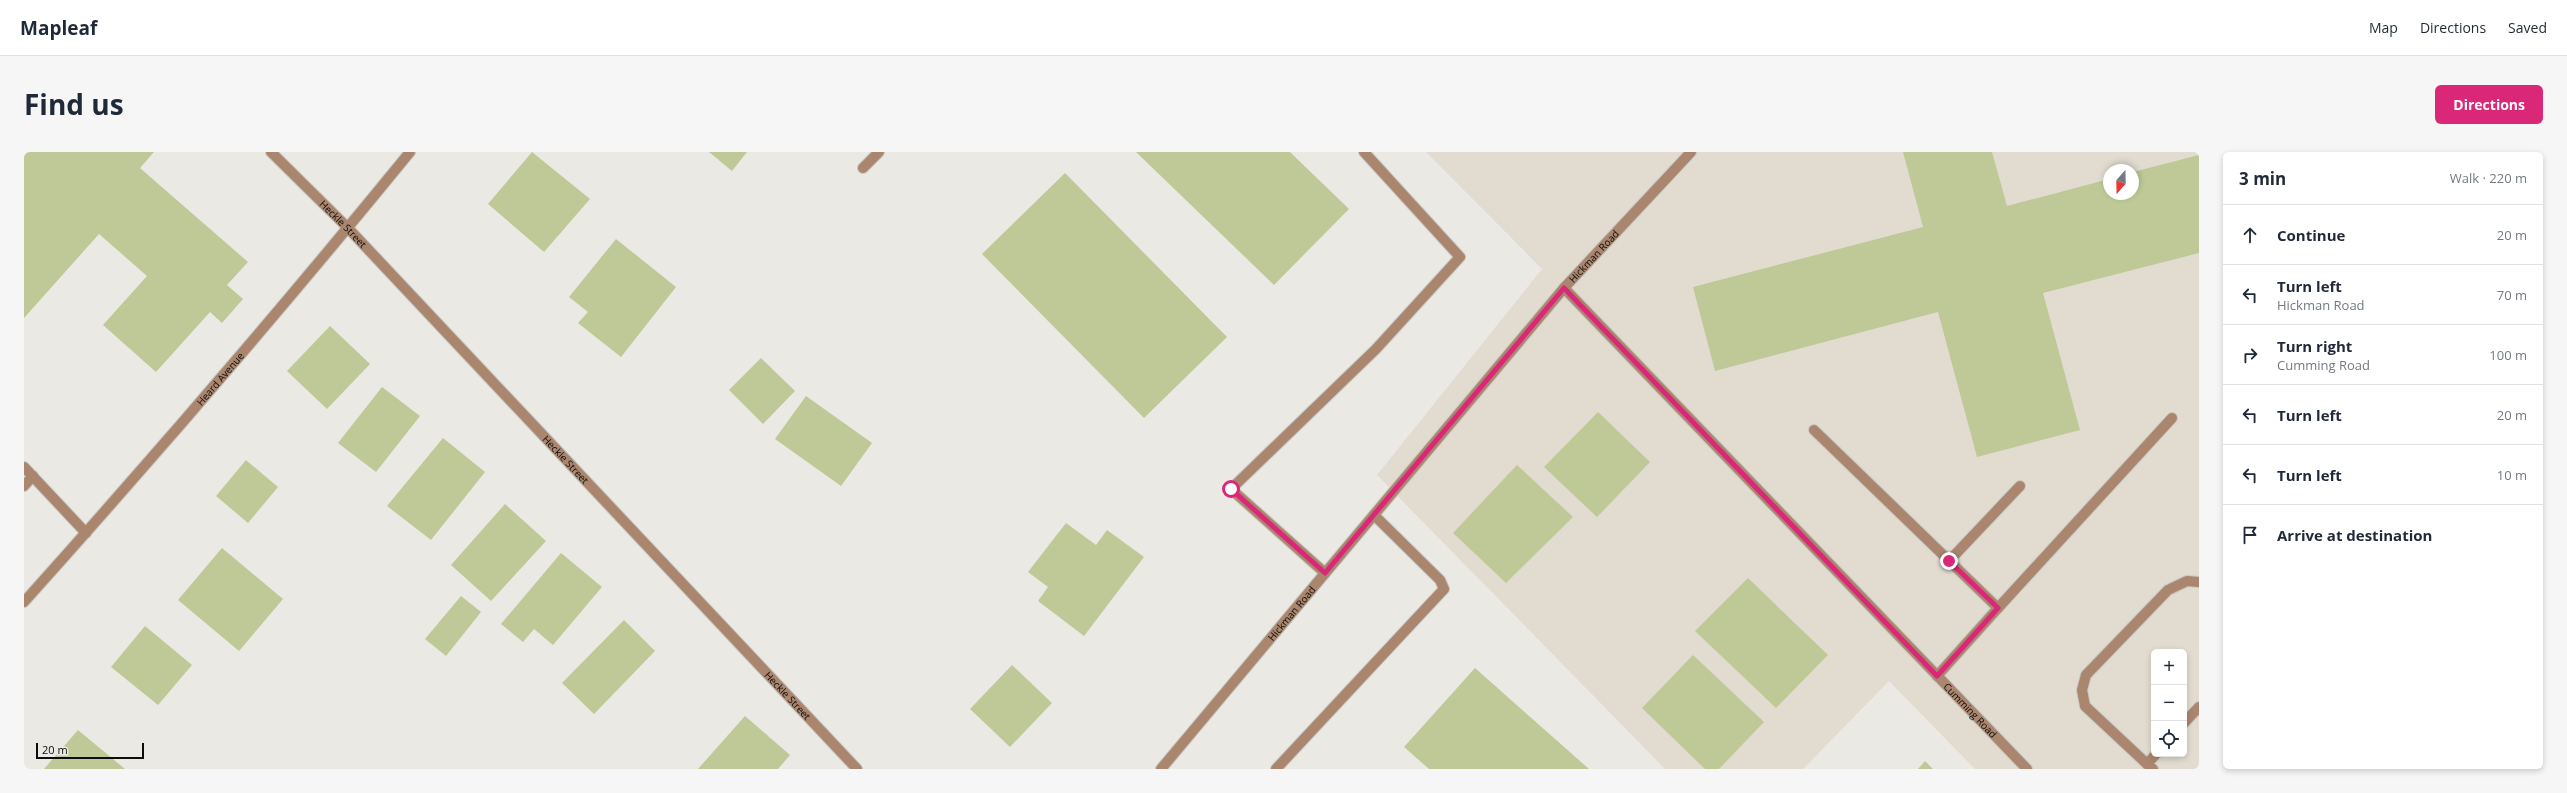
<!DOCTYPE html>
<html lang="en">
<head>
<meta charset="utf-8">
<style>
  :root { --surface:#fff; --page:#f6f6f7; --text:#1f2937; --muted:#747a83; --line:#e0e1e3; --accent:#db2777 }
  body { margin:0; font-family:"Open Sans",sans-serif; background:var(--page); color:var(--text) }
  .controls { position:absolute; right:12px; bottom:12px; display:grid; overflow:hidden; border-radius:6px; box-shadow:0 2px 6px #0003 }
  .controls button { width:36px; height:36px; display:grid; place-items:center; padding:0; border:0; border-bottom:1px solid var(--line); background:var(--surface); color:var(--text); font:20px sans-serif }
  .compass { position:absolute; left:2079px; top:12px; width:36px; height:36px; border-radius:50%; background:var(--surface); box-shadow:0 2px 6px #0003; rotate:200deg }
  .scale { position:absolute; left:12px; bottom:10px; width:108px; box-sizing:border-box; padding-left:4px; border:2px solid #0d0c0a; border-top:0; font-size:11px; line-height:14px; white-space:nowrap; color:#0d0c0a; -webkit-text-stroke:3px #ebe9e4; paint-order:stroke }
  .stop { position:absolute; width:12px; height:12px; margin:-9px; border:3px solid #db2777; border-radius:50%; background:#fff }
  .stop.end { background:#db2777; border-color:#fff; box-shadow:0 1px 4px #0008 }
  .list { margin:0; padding:0; list-style:none }
  h2 { display:flex; justify-content:space-between; align-items:center; height:52px; margin:0; padding:0 16px; font-size:17px }
  h2 small { font-size:13px; font-weight:400; color:var(--muted) }
  .list li { display:grid; grid-template-columns:26px 1fr auto; gap:12px; align-items:center; box-sizing:border-box; height:60px; padding:0 16px; border-top:1px solid var(--line) }
  .list b { display:block; font-size:15px; white-space:nowrap }
  .list p { margin:0; font-size:13px; white-space:nowrap; color:var(--muted) }
  .list em { font-size:13px; font-style:normal; color:var(--muted) }
  .icon { flex:none; width:22px; height:22px; fill:none; stroke:currentColor; stroke-width:2; stroke-linecap:round; stroke-linejoin:round }
  .map { position:relative; flex:none; width:2175px; height:617px; overflow:hidden; border-radius:6px }
  header { display:flex; align-items:center; gap:24px; box-sizing:border-box; height:56px; padding:0 20px; background:var(--surface); border-bottom:1px solid var(--line) }
  header strong { font-size:19px }
  nav { display:flex; gap:22px; margin-inline-start:auto; font-size:14px }
  .intro { display:flex; align-items:center; justify-content:space-between; box-sizing:border-box; height:96px; padding:0 24px }
  h1 { margin:0; font-size:28px }
  .button { padding:10px 18px; border-radius:6px; background:var(--accent); color:#fff; font-size:14px; font-weight:700 }
  main { display:flex; gap:24px; padding:0 24px }
  aside { flex:1; background:var(--surface); border-radius:6px; box-shadow:0 2px 6px #0003 }
  .map>svg:first-child { display:block }
  .built { fill:#e2dcd0; fill-rule:evenodd }
  .building { fill:#bec997 }
  .lines { fill:none; stroke-linecap:round; stroke-linejoin:round }
  .lane-casing { stroke:#c7c6c1; stroke-width:12 }
  .street-casing { stroke:#c7c6c1; stroke-width:12 }
  .lane { stroke:#ab866e; stroke-width:10 }
  .street { stroke:#ab866e; stroke-width:10 }
  .route { stroke:#db2777; stroke-width:5 }
  .labels { text-anchor:middle; dominant-baseline:central; stroke-width:3; stroke-linejoin:round; paint-order:stroke }
  .street-label { font-size:10px; fill:#0d0c0a; stroke:#ebe9e4 }
</style>
</head>
<body>
<header>
<strong>Mapleaf</strong>
<nav><a>Map</a><a>Directions</a><a>Saved</a></nav>
</header>
<div class="intro"><h1>Find us</h1><a class="button">Directions</a></div>
<main>
<div class="map">
<svg width="2175" height="617" viewBox="0 0 2175 617">
  <rect width="100%" height="100%" fill="#ebe9e4"/>
  <!-- built -->
  <path class="built" d="M1402,0H2175V617H1951L1865,529L1779,617H1641L1353,323L1518,117ZM2085,18H2109V42H2085ZM2130,500H2160V602H2130Z"/>
  <!-- building -->
  <g class="building">
    <path d="M0,0H130L116,16L224,110L203,133L219,147L198,171L186,160L132,220L79,173L123,124L75,82L0,166Z"/>
    <path d="M508,0L566,47L520,100L464,52Z"/>
    <path d="M685,0H723L708,19Z"/>
    <path d="M1112,0H1266L1325,57L1250,133Z"/>
    <path d="M1879,0H1968L1983,54L2085,27V42H2109V20L2175,3V101L2019,141L2056,278L1953,305L1914,160L1691,219L1669,135L1899,75Z"/>
    <path d="M1041,21L1203,185L1120,266L958,102Z"/>
    <path d="M592,87L652,135L597,205L554,171L564,160L545,145Z"/>
    <path d="M306,174L346,212L303,257L263,219Z"/>
    <path d="M737,206L771,239L739,272L705,238Z"/>
    <path d="M358,235L396,264L352,320L314,291Z"/>
    <path d="M782,244L848,291L817,334L751,287Z"/>
    <path d="M1574,260L1626,310L1573,365L1520,315Z"/>
    <path d="M419,286L461,320L407,388L363,354Z"/>
    <path d="M222,308L254,335L224,371L192,344Z"/>
    <path d="M1493,313L1549,365L1482,431L1429,381Z"/>
    <path d="M481,352L522,389L467,449L427,413Z"/>
    <path d="M1042,371L1072,393L1083,378L1120,405L1060,484L1014,449L1024,435L1004,420Z"/>
    <path d="M198,396L259,447L215,499L154,448Z"/>
    <path d="M537,401L578,435L529,493L510,477L499,490L477,472Z"/>
    <path d="M1724,426L1804,503L1752,556L1671,479Z"/>
    <path d="M437,444L457,460L422,504L401,487Z"/>
    <path d="M600,468L631,499L570,562L538,531Z"/>
    <path d="M121,474L168,513L134,553L87,515Z"/>
    <path d="M1669,503L1740,570L1695,617H1681L1618,556Z"/>
    <path d="M988,513L1028,551L986,595L946,557Z"/>
    <path d="M1451,516L1565,617H1405L1380,595Z"/>
    <path d="M721,564L766,603L754,617H674Z"/>
    <path d="M54,578L101,617H20Z"/>
    <path d="M1901,609L1909,617H1894Z"/>
  </g>
  <g class="lines">
    <!-- lane casing -->
    <g class="lane-casing">
      <g id="lane">
        <path d="M839,16L855,0"/>
        <path d="M1790,278L1974,456L1913,524"/>
        <path d="M0,315L62,381"/>
        <path d="M0,334L9,324"/>
        <path d="M1925,409L1996,334"/>
        <path d="M1301,421L1207,337L1352,197L1436,105L1340,0"/>
        <path d="M1974,456L2148,266"/>
        <path d="M2160,571L2175,555"/>
        <path d="M2123,612L2061,554L2058,538L2062,523L2144,438L2163,429L2175,430"/>
        <path d="M1252,617L1420,437L1416,428L1350,363"/>
        <path d="M2129,617L2123,612L2132,602"/>
      </g>
    </g>
    <!-- street casing -->
    <g class="street-casing">
      <g id="street">
        <path id="s1" d="M247,0L324,76L833,617"/>
        <path id="s2" d="M1540,136L2003,617"/>
        <path id="s3" d="M0,450C132,303 261,153 386,0"/>
        <path id="s4" d="M1137,617L1540,136L1667,0"/>
      </g>
    </g>
    <!-- lane -->
    <use href="#lane" class="lane"/>
    <!-- street -->
    <use href="#street" class="street"/>
  </g>
  <g class="lines">
    <!-- route -->
    <path class="route" d="M1207,337L1301,421L1540,136L1913,524L1974,456L1925,409"/>
  </g>
  <g class="labels">
    <!-- street labels -->
    <g class="street-label">
      <text stroke="none"><textPath href="#s1" startOffset="102">Heckle Street</textPath></text>
      <text stroke="none"><textPath href="#s4" startOffset="671">Hickman Road</textPath></text>
      <text stroke="none"><textPath href="#s3" startOffset="297">Heard Avenue</textPath></text>
      <text stroke="none"><textPath href="#s1" startOffset="426">Heckle Street</textPath></text>
      <text stroke="none"><textPath href="#s4" startOffset="203">Hickman Road</textPath></text>
      <text stroke="none"><textPath href="#s1" startOffset="750">Heckle Street</textPath></text>
      <text stroke="none"><textPath href="#s2" startOffset="586">Cumming Road</textPath></text>
    </g>
  </g>
</svg>
<div class="controls">
<button>+</button>
<button>−</button>
<button><svg class="icon" aria-label="locate" viewBox="0 0 24 24"><circle cx="12" cy="12" r="6"/><path d="M12 2v4M12 18v4M2 12h4M18 12h4"/></svg></button>
</div>
<svg class="compass" viewBox="-18 -18 36 36"><path d="M0-13l5 13h-10z" fill="#e53935"/><path d="M0 13l5-13h-10z" fill="#747a83"/></svg>
<div class="scale">20 m</div>
<div class="stop" style="left:1207px;top:337px"></div>
<div class="stop end" style="left:1925px;top:409px"></div>
</div>
<aside>
<h2>3 min<small>Walk · 220 m</small></h2>
<ul class="list">
<li><svg class="icon" aria-label="ahead" viewBox="0 0 24 24"><path d="M12 20V5M6 11l6-6 6 6"/></svg><div><b>Continue</b></div><em>20 m</em></li>
<li><svg class="icon" aria-label="left" viewBox="0 0 24 24"><path d="M17 20v-9H6M10 6l-5 5 5 5"/></svg><div><b>Turn left</b><p>Hickman Road</p></div><em>70 m</em></li>
<li><svg class="icon" aria-label="right" viewBox="0 0 24 24"><path d="M7 20v-9h11M14 6l5 5-5 5"/></svg><div><b>Turn right</b><p>Cumming Road</p></div><em>100 m</em></li>
<li><svg class="icon" aria-label="left" viewBox="0 0 24 24"><path d="M17 20v-9H6M10 6l-5 5 5 5"/></svg><div><b>Turn left</b></div><em>20 m</em></li>
<li><svg class="icon" aria-label="left" viewBox="0 0 24 24"><path d="M17 20v-9H6M10 6l-5 5 5 5"/></svg><div><b>Turn left</b></div><em>10 m</em></li>
<li><svg class="icon" aria-label="arrive" viewBox="0 0 24 24"><path d="M6 21V4h12l-3 4 3 4H6"/></svg><div><b>Arrive at destination</b></div></li>
</ul>
</aside>
</main>
</body>
</html>
